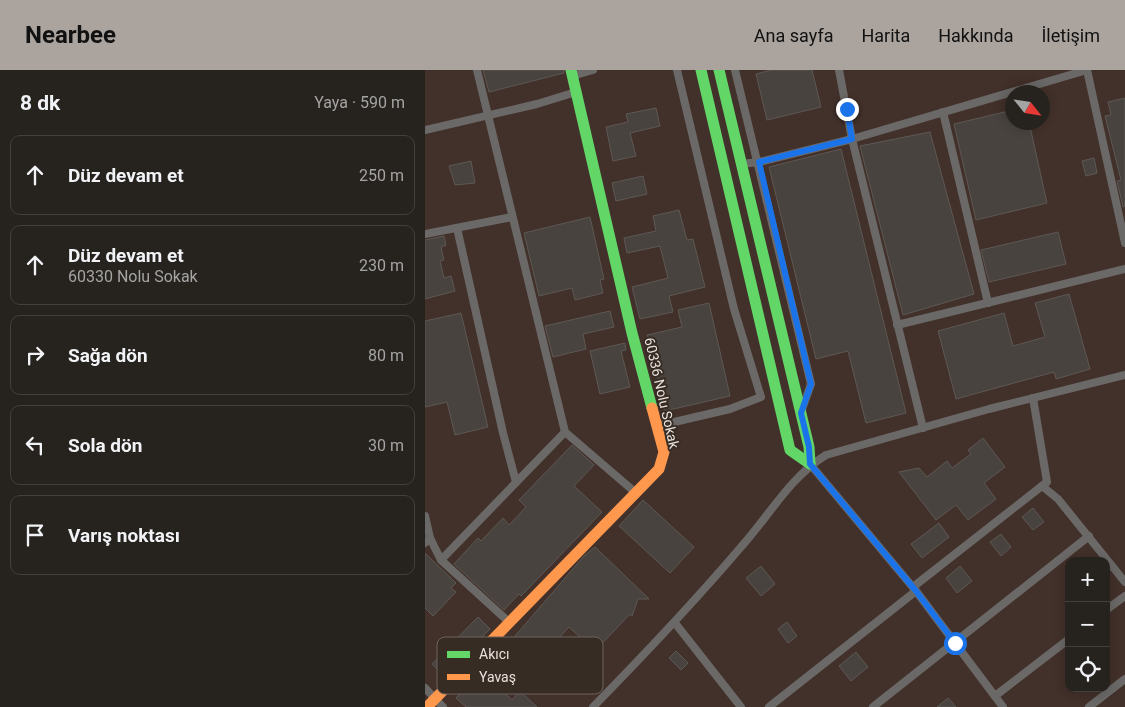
<!DOCTYPE html>
<html lang="tr">
<head>
<meta charset="utf-8">
<style>
  :root { --surface:#26221e; --page:#2e2a27; --text:#f1f3f6; --muted:#a4a4a4; --line:#423f3c; --accent:#aaa39e }
  body { margin:0; font-family:Roboto,sans-serif; background:var(--page); color:var(--text) }
  .controls { position:absolute; right:15px; bottom:15px; display:grid; overflow:hidden; border-radius:10px; box-shadow:0 2px 12px #0003 }
  .controls button { width:45px; height:45px; display:grid; place-items:center; padding:0; border:0; border-bottom:1px solid var(--line); background:var(--surface); color:var(--text); font:25px sans-serif }
  .compass { position:absolute; left:580px; top:15px; width:45px; height:45px; border-radius:50%; background:var(--surface); box-shadow:0 2px 12px #0003; rotate:120deg }
  .stop { position:absolute; width:15px; height:15px; margin:-11px; border:4px solid #1a73e8; border-radius:50%; background:#fff }
  .stop.end { background:#1a73e8; border-color:#fff; box-shadow:0 1px 5px #0008 }
  .list { margin:0; padding:0; list-style:none }
  h2 { display:flex; justify-content:space-between; align-items:center; height:65px; margin:0; padding:0 20px; font-size:21px }
  h2 small { font-size:16px; font-weight:400; color:var(--muted) }
  .list li { display:grid; grid-template-columns:32px 1fr auto; gap:15px; align-items:center; box-sizing:border-box; height:80px; margin:0 10px 10px; padding:0 10px; border:1px solid var(--line); border-radius:10px }
  .list b { display:block; font-size:19px; white-space:nowrap }
  .list p { margin:0; font-size:16px; white-space:nowrap; color:var(--muted) }
  .list em { font-size:16px; font-style:normal; color:var(--muted) }
  .icon { flex:none; width:28px; height:28px; fill:none; stroke:currentColor; stroke-width:2; stroke-linecap:round; stroke-linejoin:round }
  .map { position:relative; flex:none; width:700px; height:637px; overflow:hidden }
  header { display:flex; align-items:center; gap:30px; box-sizing:border-box; height:70px; padding:0 25px; background:var(--accent); color:#111 }
  header strong { font-size:24px }
  nav { display:flex; gap:28px; margin-inline-start:auto; font-size:18px }
  main { display:flex }
  aside { flex:1; background:var(--surface) }
  .map>svg:first-child { display:block }
  .industrial { fill:#42302a; fill-rule:evenodd }
  .building { fill:#48433f; stroke:#5e5854 }
  .lines { fill:none; stroke-linecap:round; stroke-linejoin:round }
  .street { stroke:#6b6967; stroke-width:8 }
  .fast { stroke:#63d668; stroke-width:11 }
  .slow { stroke:#ff974d; stroke-width:11 }
  .route { stroke:#1a73e8; stroke-width:6 }
  .labels { text-anchor:middle; dominant-baseline:central; stroke-width:4; stroke-linejoin:round; paint-order:stroke }
  .street-label { font-size:14px; fill:#eae2dd; stroke:#372c24 }
  .key { fill:#372c24; stroke:#6d635c; stroke-width:1 }
  .key-label { font-size:14px; fill:#eae2dd }
</style>
</head>
<body>
<header>
<strong>Nearbee</strong>
<nav><a>Ana sayfa</a><a>Harita</a><a>Hakkında</a><a>İletişim</a></nav>
</header>
<main>
<aside>
<h2>8 dk<small>Yaya · 590 m</small></h2>
<ul class="list">
<li><svg class="icon" aria-label="ahead" viewBox="0 0 24 24"><path d="M12 20V5M6 11l6-6 6 6"/></svg><div><b>Düz devam et</b></div><em>250 m</em></li>
<li><svg class="icon" aria-label="ahead" viewBox="0 0 24 24"><path d="M12 20V5M6 11l6-6 6 6"/></svg><div><b>Düz devam et</b><p>60330 Nolu Sokak</p></div><em>230 m</em></li>
<li><svg class="icon" aria-label="right" viewBox="0 0 24 24"><path d="M7 20v-9h11M14 6l5 5-5 5"/></svg><div><b>Sağa dön</b></div><em>80 m</em></li>
<li><svg class="icon" aria-label="left" viewBox="0 0 24 24"><path d="M17 20v-9H6M10 6l-5 5 5 5"/></svg><div><b>Sola dön</b></div><em>30 m</em></li>
<li><svg class="icon" aria-label="arrive" viewBox="0 0 24 24"><path d="M6 21V4h12l-3 4 3 4H6"/></svg><div><b>Varış noktası</b></div></li>
</ul>
</aside>
<div class="map">
<svg width="700" height="637" viewBox="0 0 700 637">
  <rect width="100%" height="100%" fill="#332d28"/>
  <!-- industrial -->
  <path class="industrial" d="M0,0H700V637H0ZM588,22H618V52H588ZM644,491H681V618H644Z"/>
  <!-- building -->
  <g class="building">
    <path d="M58,0H139V3L64,22Z"/>
    <path d="M346,0H387L396,37L342,50L331,4Z"/>
    <path d="M700,28V136L698,137L692,111L696,110L680,46L686,45L683,32Z"/>
    <path d="M231,38L235,56L205,63L211,86L188,91L181,57L203,52L201,44Z"/>
    <path d="M588,40V52H604L622,133L551,150L529,54Z"/>
    <path d="M505,62L549,224L478,245L435,76Z"/>
    <path d="M416,79L481,343L441,353L423,281L391,289L344,97Z"/>
    <path d="M669,88L672,103L661,106L657,91Z"/>
    <path d="M46,91L50,113L30,115L24,96Z"/>
    <path d="M218,106L222,124L191,131L187,113Z"/>
    <path d="M254,140L262,170L268,169L280,217L244,226L248,242L215,249L207,217L243,208L235,176L202,183L199,168L231,161L228,146Z"/>
    <path d="M165,147L179,209L175,210L178,223L150,230L147,218L114,226L99,163Z"/>
    <path d="M633,162L641,194L564,212L556,180Z"/>
    <path d="M19,166L21,175L16,177L19,190L15,191L19,208L26,206L30,221L0,229V170Z"/>
    <path d="M644,224L665,299L631,309L629,302L531,329L513,261L579,243L588,276L620,267L610,233Z"/>
    <path d="M284,233L305,326L240,341L222,265L257,257L253,240Z"/>
    <path d="M185,241L189,257L158,264L161,279L128,287L120,256Z"/>
    <path d="M36,243L63,357L30,365L22,332L0,337V251Z"/>
    <path d="M200,273L201,280L196,281L205,317L175,324L165,281Z"/>
    <path d="M558,368L580,397L559,413L571,429L543,450L531,435L511,450L474,402L494,398L502,407L522,391L527,398L546,384L543,380Z"/>
    <path d="M147,375L169,395L149,416L177,442L96,526L94,524L79,540L29,494L53,468L56,471L78,448L84,455L101,437L94,430Z"/>
    <path d="M218,430L269,477L245,503L194,456Z"/>
    <path d="M608,438L619,452L608,460L597,447Z"/>
    <path d="M514,453L524,467L497,488L486,474Z"/>
    <path d="M576,464L586,477L576,486L565,472Z"/>
    <path d="M170,477L224,529H213L207,546L205,544L170,581L144,557L96,609L72,587L159,486Z"/>
    <path d="M0,483L31,513L26,518L31,522L8,546L0,538Z"/>
    <path d="M336,496L350,514L336,526L321,508Z"/>
    <path d="M535,496L547,511L532,523L521,508Z"/>
    <path d="M53,547L65,559L19,606L7,594Z"/>
    <path d="M362,552L372,566L363,573L353,559Z"/>
    <path d="M251,581L263,593L256,600L244,588Z"/>
    <path d="M431,582L443,597L426,611L414,596Z"/>
    <path d="M58,602L87,630L95,621L112,637H41L31,628L44,615L41,611L46,605L51,609Z"/>
    <path d="M523,628L531,637H512Z"/>
  </g>
  <g class="lines">
    <!-- street -->
    <g class="street">
      <path d="M52,0L140,362L211,423"/>
      <path d="M310,0L386,314L376,342"/>
      <path d="M414,0L427,69L498,358"/>
      <path d="M662,0L700,173"/>
      <path d="M147,6L168,0"/>
      <path d="M518,42L563,233"/>
      <path d="M0,60L112,34L151,22"/>
      <path d="M316,94L334,92L427,69L662,0"/>
      <path d="M32,158L78,363L91,412"/>
      <path d="M0,164L87,147"/>
      <path d="M472,255L700,199"/>
      <path d="M232,356L305,339L336,327L309,239L252,0"/>
      <path d="M385,394L491,521L578,637"/>
      <path d="M617,416L633,429L700,512"/>
      <path d="M0,446L5,468"/>
      <path d="M0,473L5,468L16,490L140,362"/>
      <path d="M16,490L84,552"/>
      <path d="M488,517L622,412L608,328"/>
      <path d="M681,540L700,526"/>
      <path d="M250,553L316,637"/>
      <path d="M0,618L18,637"/>
      <path d="M570,626L644,569"/>
      <path d="M168,637C219,585 269,532 316,477C344,446 365,407 401,385L564,339L700,305"/>
      <path d="M344,637L491,521"/>
      <path d="M448,637L664,466"/>
      <path d="M664,637L700,609"/>
    </g>
    <!-- fast -->
    <g class="fast">
      <path d="M146,0L207,263L227,338"/>
      <path d="M276,0L365,380L385,394"/>
      <path d="M294,0L384,377L385,394"/>
    </g>
    <!-- slow -->
    <path class="slow" d="M2,637L234,399L239,382L227,338"/>
  </g>
  <g class="lines">
    <!-- route -->
    <path class="route" d="M422,39L427,69L334,92L386,314L376,343L384,377L385,394L491,521L530,573"/>
  </g>
  <g class="labels">
    <!-- street labels -->
    <g class="street-label">
      <text transform="translate(237 323) rotate(77)">60336 Nolu Sokak</text>
    </g>
  </g>
  <!-- legend -->
  <rect x="12" y="567" width="166" height="57" rx="8" class="key"/>
  <rect x="22" y="581" width="23" height="7" fill="#63d668"/>
  <rect x="22" y="604" width="23" height="6" fill="#ff974d"/>
  <g class="key-label">
    <text x="54" y="589">Akıcı</text>
    <text x="54" y="612">Yavaş</text>
  </g>
</svg>
<div class="controls">
<button>+</button>
<button>−</button>
<button><svg class="icon" aria-label="locate" viewBox="0 0 24 24"><circle cx="12" cy="12" r="6"/><path d="M12 2v4M12 18v4M2 12h4M18 12h4"/></svg></button>
</div>
<svg class="compass" viewBox="-18 -18 36 36"><path d="M0-13l5 13h-10z" fill="#e53935"/><path d="M0 13l5-13h-10z" fill="#a4a4a4"/></svg>
<div class="stop" style="left:530px;top:573px"></div>
<div class="stop end" style="left:422px;top:39px"></div>
</div>
</main>
</body>
</html>
